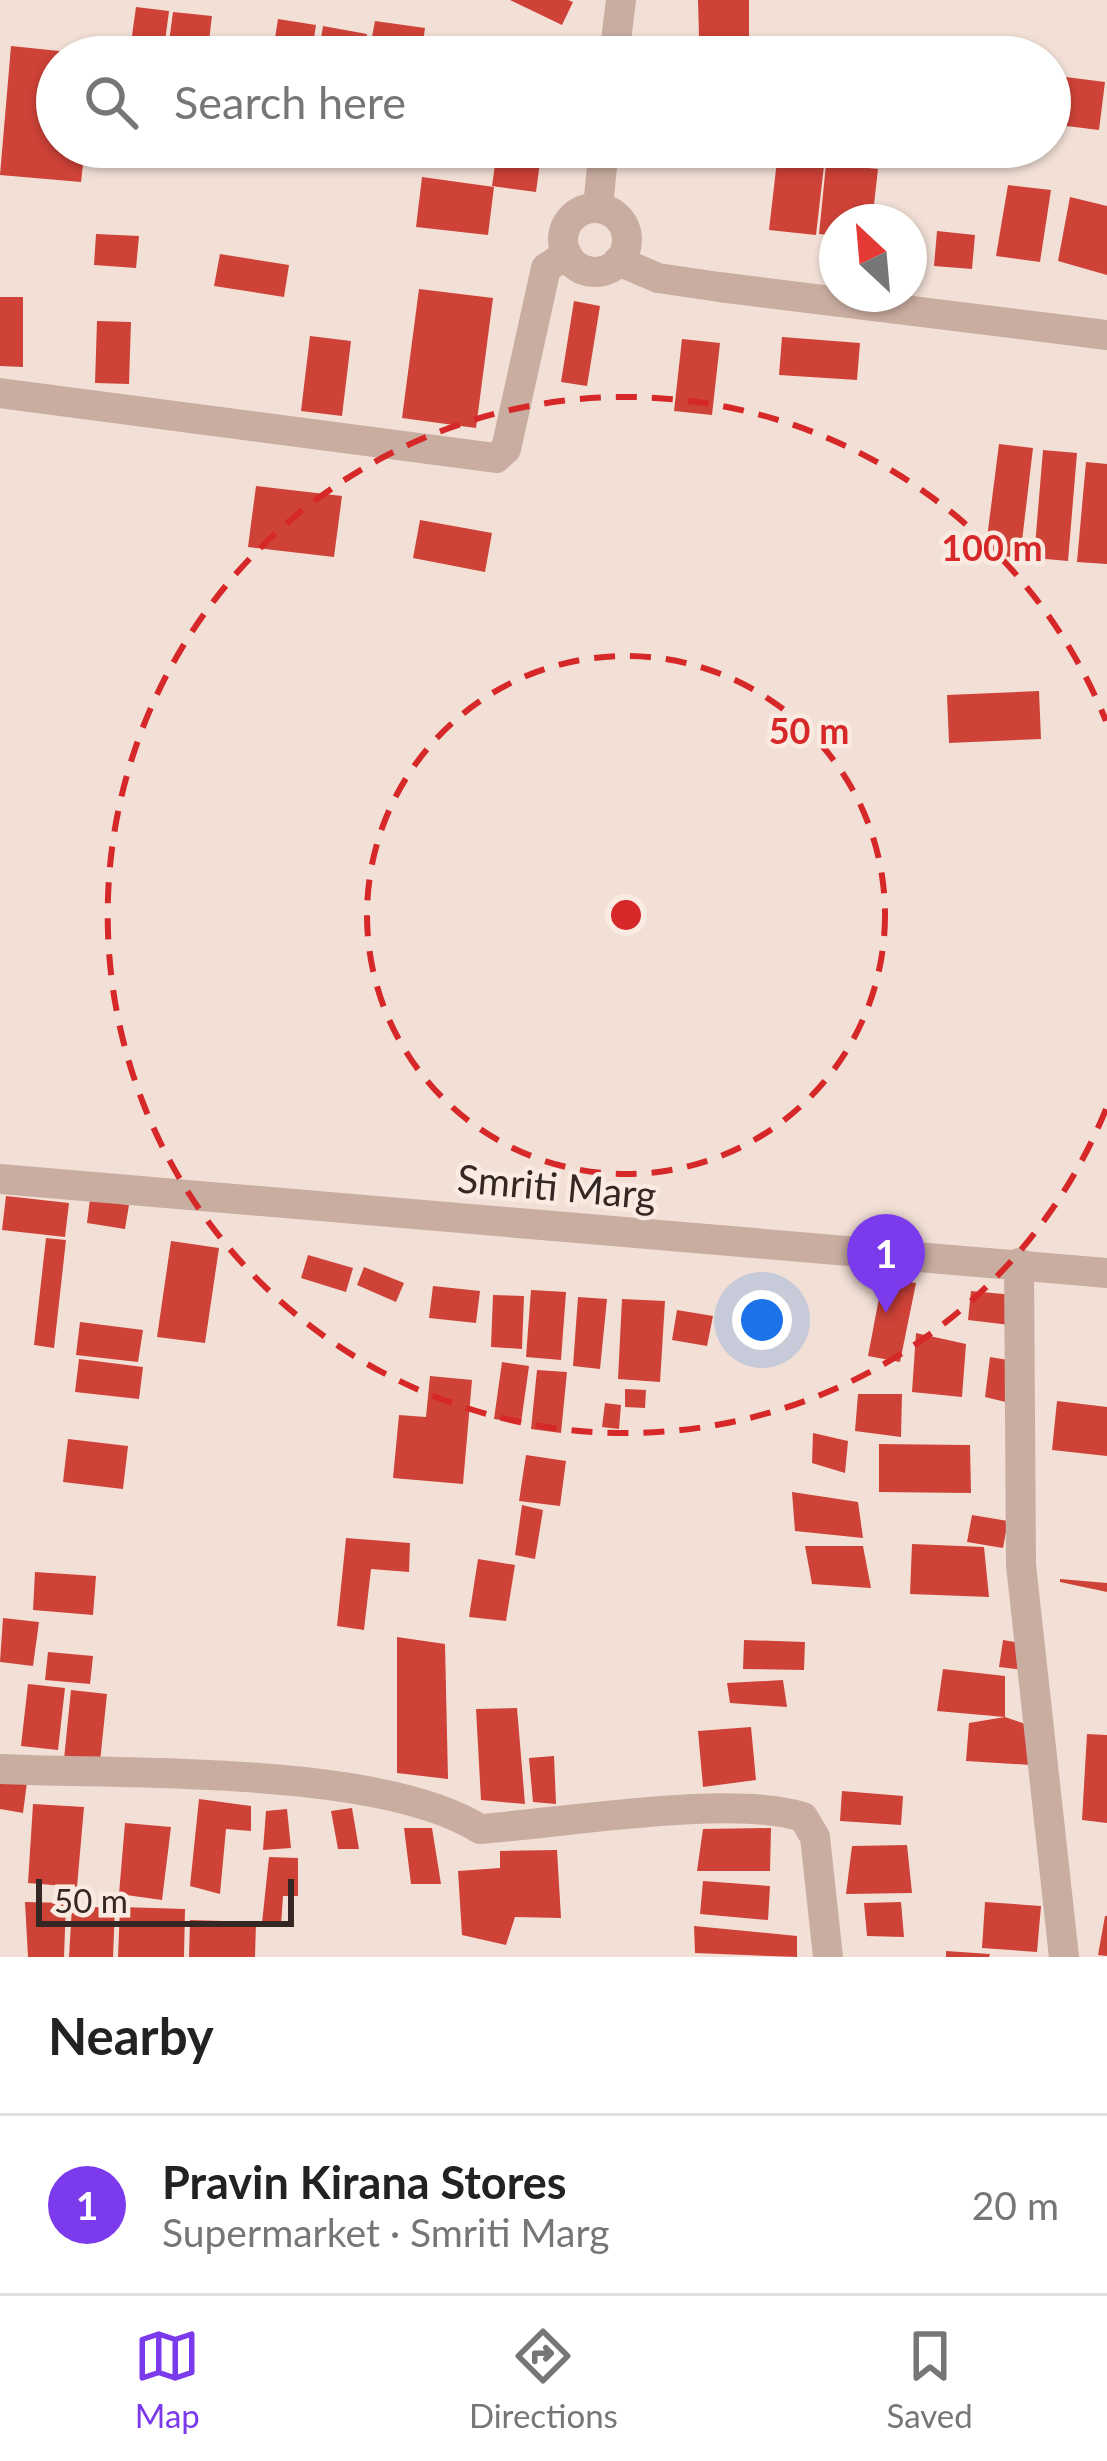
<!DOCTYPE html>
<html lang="en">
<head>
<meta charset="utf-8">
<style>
  :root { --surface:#fff; --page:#f2f2f2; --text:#222; --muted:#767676; --line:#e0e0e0; --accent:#7c3aed }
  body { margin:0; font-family:Lato,sans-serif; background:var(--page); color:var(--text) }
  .compass { position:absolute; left:819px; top:204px; width:108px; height:108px; border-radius:50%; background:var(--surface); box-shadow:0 3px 9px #0004; rotate:334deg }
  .scale { position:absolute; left:36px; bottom:30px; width:258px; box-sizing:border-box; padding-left:12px; border:6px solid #342724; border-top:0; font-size:33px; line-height:42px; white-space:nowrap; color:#342724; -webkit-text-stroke:9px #faebe2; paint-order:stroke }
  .you { position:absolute; left:762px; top:1320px; width:42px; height:42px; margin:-30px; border:9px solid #fff; border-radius:50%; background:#1a73e8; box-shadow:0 0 0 18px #1a73e833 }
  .badge { display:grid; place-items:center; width:78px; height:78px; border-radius:50%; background:var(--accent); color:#fff; font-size:39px; font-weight:700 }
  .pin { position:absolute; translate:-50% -99px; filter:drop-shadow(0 3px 6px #0008) }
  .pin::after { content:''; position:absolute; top:63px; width:42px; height:36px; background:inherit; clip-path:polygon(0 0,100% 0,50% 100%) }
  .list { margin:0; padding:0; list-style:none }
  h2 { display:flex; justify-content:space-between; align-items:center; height:156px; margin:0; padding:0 48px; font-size:51px }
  h2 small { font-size:39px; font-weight:400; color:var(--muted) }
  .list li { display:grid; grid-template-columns:78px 1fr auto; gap:36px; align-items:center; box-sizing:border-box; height:180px; padding:0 48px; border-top:3px solid var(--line) }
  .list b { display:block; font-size:45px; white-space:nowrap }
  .list p { margin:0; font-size:39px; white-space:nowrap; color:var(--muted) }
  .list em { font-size:39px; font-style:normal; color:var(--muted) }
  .icon { flex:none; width:66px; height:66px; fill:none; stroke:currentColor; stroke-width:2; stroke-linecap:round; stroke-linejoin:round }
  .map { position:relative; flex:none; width:1107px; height:1957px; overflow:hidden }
  .search { position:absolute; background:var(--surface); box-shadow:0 3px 9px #0004; left:36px; right:36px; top:36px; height:132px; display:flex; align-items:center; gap:30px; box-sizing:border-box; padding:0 42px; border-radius:66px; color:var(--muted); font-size:45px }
  .sheet { height:336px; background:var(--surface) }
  nav { display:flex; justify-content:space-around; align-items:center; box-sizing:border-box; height:168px; border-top:3px solid var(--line); background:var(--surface); font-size:33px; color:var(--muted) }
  nav a { display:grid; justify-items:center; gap:6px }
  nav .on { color:var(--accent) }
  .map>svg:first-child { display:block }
  .building { fill:#ce4238 }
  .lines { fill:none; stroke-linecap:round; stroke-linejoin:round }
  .minor { stroke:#caada1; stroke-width:30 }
  .ring { fill:none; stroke:#d62828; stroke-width:6; stroke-dasharray:21 15 }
  .labels { text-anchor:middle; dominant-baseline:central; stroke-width:9; stroke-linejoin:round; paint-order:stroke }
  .street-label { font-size:39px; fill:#342724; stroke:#faebe2 }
  .centre { fill:#d62828; stroke:#faebe2; stroke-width:6 }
  .ring-label { font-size:36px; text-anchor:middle; font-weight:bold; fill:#d62828; stroke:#faebe2; stroke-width:9; stroke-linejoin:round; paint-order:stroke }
</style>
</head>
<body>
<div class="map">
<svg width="1107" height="1957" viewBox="0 0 1107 1957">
  <rect width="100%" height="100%" fill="#f2e0d6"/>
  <!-- building -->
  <g class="building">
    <path d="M510,0H568L573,2L562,25Z"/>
    <path d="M698,0H749V37H699Z"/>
    <path d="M136,7L169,11L163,57H129Z"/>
    <path d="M173,12L212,16L207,57H167Z"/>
    <path d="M278,19L316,25L311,57H272Z"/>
    <path d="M375,21L425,28L423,43L372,37Z"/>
    <path d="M323,26L367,34L362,57H318Z"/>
    <path d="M371,44L425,51L424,57H370Z"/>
    <path d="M688,44L768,46V57H688Z"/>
    <path d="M454,45L518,54V57H453Z"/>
    <path d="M11,46L88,54L57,57V147H85L81,182L0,175Z"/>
    <path d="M1050,75L1105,82L1099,130L1050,124Z"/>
    <path d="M497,150L541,155L536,192L492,186Z"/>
    <path d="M778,152L825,157L816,235L769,230Z"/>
    <path d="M826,164L878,169L872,222H837V236L819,234Z"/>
    <path d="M422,177L494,187L488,235L416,227Z"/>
    <path d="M1008,185L1051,190L1040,262L996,256Z"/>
    <path d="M1070,197L1107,206V275L1058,261Z"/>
    <path d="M937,231L975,235L972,269L934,266Z"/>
    <path d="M96,234L139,236L136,268L94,265Z"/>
    <path d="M824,237L837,238V266L821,264Z"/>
    <path d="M220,254L289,265L284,297L214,286Z"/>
    <path d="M419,289L493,298L476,428L402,418Z"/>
    <path d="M0,297H23V367L0,366Z"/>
    <path d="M574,301L600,306L587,386L561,382Z"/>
    <path d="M97,321L131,322L129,384L95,383Z"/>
    <path d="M310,336L351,341L342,416L301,411Z"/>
    <path d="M782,337L860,343L857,380L779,375Z"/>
    <path d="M682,339L720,343L712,415L674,411Z"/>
    <path d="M999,444L1033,448L1020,558L985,554Z"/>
    <path d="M1043,450L1077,453L1068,561L1034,558Z"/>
    <path d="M1086,462L1107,464V564L1077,562Z"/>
    <path d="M256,486L342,496L334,557L248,547Z"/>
    <path d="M420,520L492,533L485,572L413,558Z"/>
    <path d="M1039,691L1041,739L949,743L947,695Z"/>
    <path d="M6,1196L69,1203L65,1237L2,1230Z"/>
    <path d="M90,1199L129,1205L125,1229L87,1223Z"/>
    <path d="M46,1238L66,1240L54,1348L34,1345Z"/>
    <path d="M171,1241L219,1248L205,1343L157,1337Z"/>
    <path d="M308,1255L353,1268L346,1292L301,1278Z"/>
    <path d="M364,1267L404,1283L396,1302L357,1285Z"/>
    <path d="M883,1277L916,1283L900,1362L868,1356Z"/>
    <path d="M433,1286L480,1291L476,1323L429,1318Z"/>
    <path d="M531,1290L566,1292L561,1360L526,1357Z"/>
    <path d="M971,1291L1014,1295L1010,1325L968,1320Z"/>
    <path d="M493,1295L524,1296L522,1349L491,1347Z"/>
    <path d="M578,1297L607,1299L600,1369L573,1366Z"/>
    <path d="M622,1299L665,1301L660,1382L618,1379Z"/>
    <path d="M677,1310L713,1316L707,1346L672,1340Z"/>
    <path d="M80,1322L143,1330L138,1362L76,1355Z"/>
    <path d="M916,1333L966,1344L962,1397L912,1392Z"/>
    <path d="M990,1357L1014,1361V1404L985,1397Z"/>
    <path d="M79,1359L143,1367L139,1399L75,1392Z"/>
    <path d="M502,1362L529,1366L521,1423L494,1419Z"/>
    <path d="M537,1370L567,1372L561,1433L531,1429Z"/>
    <path d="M430,1376L472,1380L463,1484L393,1478L399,1415L426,1417Z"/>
    <path d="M625,1389L646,1390L645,1408L625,1407Z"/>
    <path d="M858,1394H902L901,1437L855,1431Z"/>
    <path d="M1057,1401L1107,1407V1456L1052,1450Z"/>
    <path d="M605,1403L621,1405L619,1429L602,1427Z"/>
    <path d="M813,1433L848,1441L845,1473L812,1463Z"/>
    <path d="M68,1439L128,1446L123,1489L63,1482Z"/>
    <path d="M879,1444L970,1445L971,1493L879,1492Z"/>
    <path d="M526,1455L566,1461L560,1506L519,1501Z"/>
    <path d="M792,1492L858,1502L863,1538L795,1531Z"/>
    <path d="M522,1505L543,1510L535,1559L515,1555Z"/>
    <path d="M972,1515L1008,1521L1003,1548L967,1542Z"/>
    <path d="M346,1538L410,1543L409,1572L371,1569L364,1630L337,1626Z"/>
    <path d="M912,1544L984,1547L989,1597L910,1594Z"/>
    <path d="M805,1546H863L871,1588L812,1584Z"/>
    <path d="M478,1559L515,1565L506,1621L469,1617Z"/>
    <path d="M35,1572L96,1576L93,1615L33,1610Z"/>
    <path d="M1060,1579L1107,1583V1592L1060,1582Z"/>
    <path d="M3,1618L39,1622L33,1666L0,1662Z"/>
    <path d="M397,1637L445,1644L448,1779L397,1773Z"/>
    <path d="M744,1640L805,1642L804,1670L743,1669Z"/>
    <path d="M1003,1640L1028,1644L1024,1670L999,1667Z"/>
    <path d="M48,1652L93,1656L90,1684L45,1680Z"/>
    <path d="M943,1669L1005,1676V1717L937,1711Z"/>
    <path d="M783,1680L787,1707L730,1703L727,1683Z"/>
    <path d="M28,1684L65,1688L58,1750L21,1746Z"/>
    <path d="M71,1690L107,1694L100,1762L64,1759Z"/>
    <path d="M517,1708L525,1804L481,1800L476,1709Z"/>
    <path d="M1005,1717L1034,1727L1031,1765L966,1761L969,1723Z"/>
    <path d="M751,1727L756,1780L703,1787L698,1731Z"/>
    <path d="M1087,1734L1107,1735V1823L1082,1820Z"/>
    <path d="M554,1756L556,1804L533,1802L529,1758Z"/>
    <path d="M0,1778L27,1782L23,1813L0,1809Z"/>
    <path d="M842,1791L903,1796L901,1825L840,1821Z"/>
    <path d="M199,1799L251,1806V1831L226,1829L220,1894L190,1886Z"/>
    <path d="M33,1804L84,1807L77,1887L28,1883Z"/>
    <path d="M352,1808L359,1849H338L331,1811Z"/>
    <path d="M287,1809L291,1848L263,1850L266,1811Z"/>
    <path d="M125,1823L171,1827L162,1900L119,1894Z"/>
    <path d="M404,1828H432L441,1884H411Z"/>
    <path d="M771,1828L770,1871H697L703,1829Z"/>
    <path d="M907,1845L912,1893L846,1894L852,1846Z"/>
    <path d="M557,1850L561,1918L515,1917L506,1945L462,1935L458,1871L500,1868V1851Z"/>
    <path d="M269,1857L298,1858V1896H283L281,1926L262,1923Z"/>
    <path d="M703,1881L770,1886L768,1920L700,1914Z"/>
    <path d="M25,1902L66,1903L64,1957H28Z"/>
    <path d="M901,1902L904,1937L867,1936L864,1903Z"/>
    <path d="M985,1902L1041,1906L1037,1952L982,1948Z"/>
    <path d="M72,1906L115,1908L113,1957H69Z"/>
    <path d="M120,1907L185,1909L184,1957H118Z"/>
    <path d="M1105,1916H1107V1956L1098,1955Z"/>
    <path d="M190,1920L256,1922L255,1957H189Z"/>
    <path d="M694,1926L797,1936V1957L695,1953Z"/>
    <path d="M946,1951L990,1954L989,1957H946Z"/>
  </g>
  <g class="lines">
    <!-- minor -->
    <g class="minor">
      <path d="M614,57L621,0"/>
      <path d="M598,207L604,147"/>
      <circle cx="595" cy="240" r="32"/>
      <path d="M618,261L658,278L719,287L1107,335"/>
      <path d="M0,393L496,458L506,449L546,268L567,254"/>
      <path d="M0,1179L1107,1273"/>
      <path d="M1019,1263L1021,1565L1064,1957"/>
      <path d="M0,1769C126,1775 378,1765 480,1829C561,1823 732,1794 803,1817L815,1837L828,1957"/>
    </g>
  </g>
  <!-- distance rings -->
  <g class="ring">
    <circle cx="626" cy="915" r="259"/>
    <path d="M1106 1109A518 518 0 1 1 1106 721"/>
  </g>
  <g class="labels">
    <!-- street labels -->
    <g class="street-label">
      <text transform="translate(557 1186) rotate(5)">Smriti Marg</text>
    </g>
  </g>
  <circle cx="626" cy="915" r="18" class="centre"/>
  <g class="ring-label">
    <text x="992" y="561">100 m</text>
    <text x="809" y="744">50 m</text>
  </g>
</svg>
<svg class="compass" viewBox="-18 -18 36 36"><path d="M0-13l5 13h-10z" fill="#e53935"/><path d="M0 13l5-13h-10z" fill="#767676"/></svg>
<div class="scale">50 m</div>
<div class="you"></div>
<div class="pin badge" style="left:886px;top:1313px">1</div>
<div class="search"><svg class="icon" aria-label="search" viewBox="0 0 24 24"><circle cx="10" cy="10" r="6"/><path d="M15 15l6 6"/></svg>Search here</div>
</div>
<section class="sheet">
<h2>Nearby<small></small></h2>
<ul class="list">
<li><span class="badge">1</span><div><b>Pravin Kirana Stores</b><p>Supermarket · Smriti Marg</p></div><em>20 m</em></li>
</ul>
</section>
<nav>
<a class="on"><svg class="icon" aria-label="map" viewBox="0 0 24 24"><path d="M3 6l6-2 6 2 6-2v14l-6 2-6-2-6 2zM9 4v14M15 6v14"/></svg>Map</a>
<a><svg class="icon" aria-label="directions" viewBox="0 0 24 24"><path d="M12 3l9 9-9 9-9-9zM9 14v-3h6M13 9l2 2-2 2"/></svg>Directions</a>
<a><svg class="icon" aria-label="saved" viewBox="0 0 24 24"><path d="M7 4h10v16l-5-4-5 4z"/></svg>Saved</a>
</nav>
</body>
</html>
